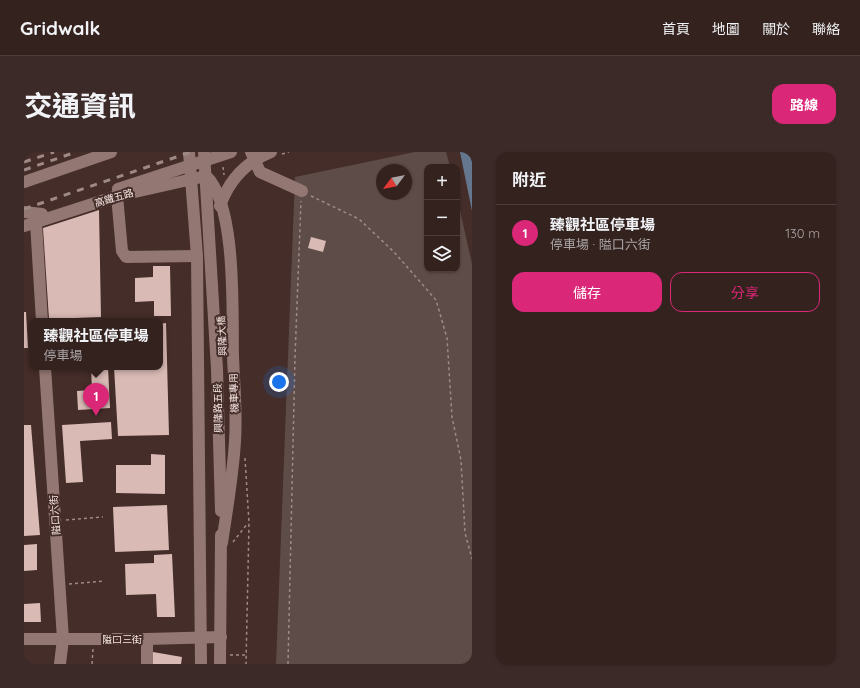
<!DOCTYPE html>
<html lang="zh-TW">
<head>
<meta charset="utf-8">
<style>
  :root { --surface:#34221f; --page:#3c2a28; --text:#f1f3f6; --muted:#a9a4a4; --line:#4e3f3d; --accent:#db2777 }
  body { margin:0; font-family:Quicksand,"Noto Sans TC",sans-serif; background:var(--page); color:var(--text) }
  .controls { position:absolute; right:12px; top:12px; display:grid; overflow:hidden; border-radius:8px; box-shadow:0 1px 3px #0004 }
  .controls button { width:36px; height:36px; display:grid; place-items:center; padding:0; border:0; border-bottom:1px solid var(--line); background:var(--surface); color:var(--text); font:20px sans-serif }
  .compass { position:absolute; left:352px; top:12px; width:36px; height:36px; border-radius:50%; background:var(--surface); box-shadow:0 1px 3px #0004; rotate:238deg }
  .you { position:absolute; left:255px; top:230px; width:14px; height:14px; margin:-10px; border:3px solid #fff; border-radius:50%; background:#1a73e8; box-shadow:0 0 0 6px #1a73e833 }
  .badge { display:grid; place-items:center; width:26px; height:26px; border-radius:50%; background:var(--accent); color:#fff; font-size:13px; font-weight:700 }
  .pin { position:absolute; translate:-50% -33px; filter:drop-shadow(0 1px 2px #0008) }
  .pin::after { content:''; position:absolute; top:21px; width:14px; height:12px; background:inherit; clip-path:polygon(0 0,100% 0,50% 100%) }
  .popup { position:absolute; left:5px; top:166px; width:134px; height:52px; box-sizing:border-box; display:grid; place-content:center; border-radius:8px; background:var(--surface); filter:drop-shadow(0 1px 3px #0005); font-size:13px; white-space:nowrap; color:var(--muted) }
  .popup b { font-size:15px; color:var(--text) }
  .popup::after { content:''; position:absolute; left:50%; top:100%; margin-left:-8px; border:8px solid transparent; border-top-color:var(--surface) }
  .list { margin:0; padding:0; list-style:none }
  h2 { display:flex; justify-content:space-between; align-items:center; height:52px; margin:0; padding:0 16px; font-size:17px }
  h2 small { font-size:13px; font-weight:400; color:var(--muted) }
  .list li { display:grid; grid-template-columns:26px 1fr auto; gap:12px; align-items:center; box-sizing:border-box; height:56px; padding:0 16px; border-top:1px solid var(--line) }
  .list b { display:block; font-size:15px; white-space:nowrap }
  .list p { margin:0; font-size:13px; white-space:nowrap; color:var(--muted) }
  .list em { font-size:13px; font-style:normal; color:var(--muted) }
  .actions { display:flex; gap:8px; padding:12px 16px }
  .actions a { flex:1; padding:9px 0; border:1px solid var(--accent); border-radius:12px; text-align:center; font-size:14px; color:var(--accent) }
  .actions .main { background:var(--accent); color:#fff }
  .icon { flex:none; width:22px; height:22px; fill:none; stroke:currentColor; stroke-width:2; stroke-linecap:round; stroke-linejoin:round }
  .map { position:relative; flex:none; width:448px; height:512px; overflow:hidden; border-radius:12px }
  header { display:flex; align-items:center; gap:24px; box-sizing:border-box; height:56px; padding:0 20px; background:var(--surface); border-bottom:1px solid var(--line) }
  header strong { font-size:19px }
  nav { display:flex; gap:22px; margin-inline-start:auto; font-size:14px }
  .intro { display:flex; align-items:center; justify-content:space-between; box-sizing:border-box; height:96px; padding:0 24px }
  h1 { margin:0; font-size:28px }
  .button { padding:10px 18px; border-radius:12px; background:var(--accent); color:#fff; font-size:14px; font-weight:700 }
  main { display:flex; gap:24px; padding:0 24px }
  aside { flex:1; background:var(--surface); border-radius:12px; box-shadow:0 1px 3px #0004 }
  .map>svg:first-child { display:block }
  .green { fill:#5e4c48; fill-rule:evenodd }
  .water { fill:#65778e }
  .building { fill:#d9bab5 }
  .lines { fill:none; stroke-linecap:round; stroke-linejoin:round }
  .path { stroke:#9f8b87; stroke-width:1.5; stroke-dasharray:3 3; stroke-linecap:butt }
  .minor { stroke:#937772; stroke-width:12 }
  .rail { stroke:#9e8a87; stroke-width:3; stroke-dasharray:7 7; stroke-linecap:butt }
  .labels { text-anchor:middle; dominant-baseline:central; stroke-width:4; stroke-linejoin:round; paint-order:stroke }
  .street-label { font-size:10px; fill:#f7e7e4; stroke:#452d29 }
</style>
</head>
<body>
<header>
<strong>Gridwalk</strong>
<nav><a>首頁</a><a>地圖</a><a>關於</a><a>聯絡</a></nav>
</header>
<div class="intro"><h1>交通資訊</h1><a class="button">路線</a></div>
<main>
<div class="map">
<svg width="448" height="512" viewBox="0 0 448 512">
  <rect width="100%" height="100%" fill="#452d29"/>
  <!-- green -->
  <path class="green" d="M391,0H422L426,15H403V117H433V45L448,112V512H252L271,25ZM358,18H382V42H358Z"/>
  <!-- water -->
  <path class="water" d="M436,0H448V59Z"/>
  <!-- building -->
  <g class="building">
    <path d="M75,58L77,165L25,167L19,76Z"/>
    <path d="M287,85L302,89L299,100L284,96Z"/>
    <path d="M129,114H146L147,164H130V149L111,150V126L129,125Z"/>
    <path d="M0,160H2L4,196H0Z"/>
    <path d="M142,171L145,283L94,284L90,215H136V172Z"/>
    <path d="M67,215H84L86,256L54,258L53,239L68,238Z"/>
    <path d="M87,270L88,287L56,289L59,330L42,331L38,273Z"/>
    <path d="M0,273H7L16,383L0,384Z"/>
    <path d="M127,302L141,303V342L92,341V313H127Z"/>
    <path d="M143,353L145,398L91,400L89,355Z"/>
    <path d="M13,392V418L0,419V393Z"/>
    <path d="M148,402L151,465H133L132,442L102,443L101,412L130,411V403Z"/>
    <path d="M16,451L17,470H0V452Z"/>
    <path d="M129,500L158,505L157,512H127Z"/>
  </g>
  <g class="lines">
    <!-- path -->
    <g class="path">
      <path d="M258,2L265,0"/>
      <path d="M199,15L200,23"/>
      <path d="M287,44L335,67L370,100L412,148L423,186L428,265L437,308L441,381L448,407"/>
      <path d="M221,306L225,371L222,512"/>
      <path d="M42,368L79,365"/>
      <path d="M209,390L224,371"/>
      <path d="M45,432L81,429"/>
      <path d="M206,503H222"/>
      <path d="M68,512L69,497"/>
      <path d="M264,512L271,205L277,49"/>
    </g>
    <!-- minor -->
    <g class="minor">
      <path d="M165,0L173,104L177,512"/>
      <path d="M180,0L193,217L197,359"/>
      <path d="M227,0L236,20L278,39"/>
      <path d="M0,30L87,0"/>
      <path d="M94,37L207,0"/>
      <path d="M93,44L98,99L102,105L173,104"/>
      <path d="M196,54C205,28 222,10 247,0"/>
      <path d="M0,60L18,62"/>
      <path d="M12,71L18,169"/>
      <path d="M0,74L93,44L182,24C213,53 208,161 209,204C210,232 213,261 211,289C209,323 203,357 198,391"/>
      <path d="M21,215L39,487L36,512"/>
      <path d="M0,487H123L197,485"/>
      <path d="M123,512V487"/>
      <path d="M196,512L197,383"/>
    </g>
    <!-- rail -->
    <g class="rail">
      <path d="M0,10L30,0"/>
      <path d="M0,18L52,0"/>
      <path d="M0,57L167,0"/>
    </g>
  </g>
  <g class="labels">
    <!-- street labels -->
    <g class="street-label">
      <text transform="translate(90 46) rotate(-16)">高鐵五路</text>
      <text transform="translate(198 184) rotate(-93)">興隆大橋</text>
      <text transform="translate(210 241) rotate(-92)">機車專用</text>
      <text transform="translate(194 256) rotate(-91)">興隆路五段</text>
      <text transform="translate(31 363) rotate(-94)">隘口六街</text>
      <text x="98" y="487">隘口三街</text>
    </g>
  </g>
</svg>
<div class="controls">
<button>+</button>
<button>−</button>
<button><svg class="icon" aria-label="layers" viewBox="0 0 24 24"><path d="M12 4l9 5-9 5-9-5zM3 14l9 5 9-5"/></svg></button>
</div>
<svg class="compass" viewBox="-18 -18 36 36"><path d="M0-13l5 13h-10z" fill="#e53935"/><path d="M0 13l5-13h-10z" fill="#a9a4a4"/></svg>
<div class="you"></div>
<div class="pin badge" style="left:72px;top:264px">1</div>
<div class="popup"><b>臻觀社區停車場</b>停車場</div>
</div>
<aside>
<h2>附近<small></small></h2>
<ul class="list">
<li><span class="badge">1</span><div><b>臻觀社區停車場</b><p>停車場 · 隘口六街</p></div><em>130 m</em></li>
</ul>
<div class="actions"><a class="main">儲存</a><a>分享</a></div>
</aside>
</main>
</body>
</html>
